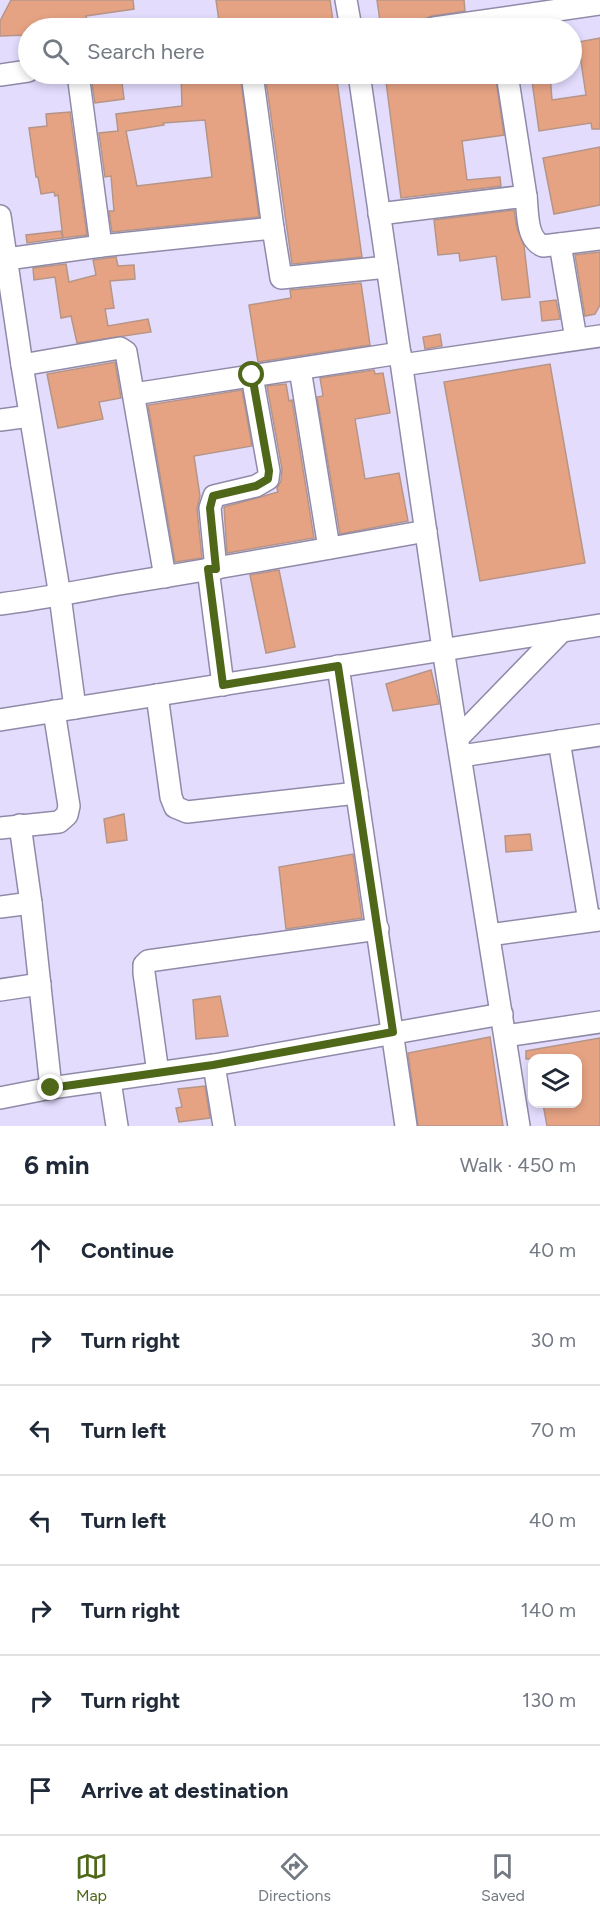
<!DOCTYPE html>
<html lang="en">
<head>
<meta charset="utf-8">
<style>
  :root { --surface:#fff; --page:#f6f6f7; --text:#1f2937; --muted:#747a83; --line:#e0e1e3; --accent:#4e6719 }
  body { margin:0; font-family:Figtree,sans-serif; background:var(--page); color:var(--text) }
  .controls { position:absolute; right:18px; bottom:18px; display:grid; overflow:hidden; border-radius:12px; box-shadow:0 3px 9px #0003 }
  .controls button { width:54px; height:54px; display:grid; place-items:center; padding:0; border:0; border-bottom:2px solid var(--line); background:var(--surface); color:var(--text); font:30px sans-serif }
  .stop { position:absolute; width:18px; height:18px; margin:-14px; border:4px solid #4e6719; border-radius:50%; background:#fff }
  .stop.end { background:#4e6719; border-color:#fff; box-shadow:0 2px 6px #0008 }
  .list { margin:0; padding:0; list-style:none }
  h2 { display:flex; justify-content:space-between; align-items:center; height:78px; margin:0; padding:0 24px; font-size:26px }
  h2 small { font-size:20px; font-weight:400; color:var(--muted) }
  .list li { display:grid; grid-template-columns:39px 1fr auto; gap:18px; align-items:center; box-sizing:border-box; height:90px; padding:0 24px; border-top:2px solid var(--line) }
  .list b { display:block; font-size:22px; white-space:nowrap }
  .list em { font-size:20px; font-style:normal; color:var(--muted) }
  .icon { flex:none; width:33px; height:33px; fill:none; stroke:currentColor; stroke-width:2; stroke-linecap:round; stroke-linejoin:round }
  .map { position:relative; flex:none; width:600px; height:1126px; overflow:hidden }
  .search { position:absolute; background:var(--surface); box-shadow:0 3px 9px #0003; left:18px; right:18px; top:18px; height:66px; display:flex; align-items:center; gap:15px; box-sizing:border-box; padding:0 21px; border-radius:33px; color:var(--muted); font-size:22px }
  .sheet { height:708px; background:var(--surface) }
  nav { display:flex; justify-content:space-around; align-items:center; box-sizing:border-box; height:84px; border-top:2px solid var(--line); background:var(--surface); font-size:16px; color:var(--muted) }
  nav a { display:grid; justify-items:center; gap:3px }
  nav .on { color:var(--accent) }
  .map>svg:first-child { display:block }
  .building { fill:#e6a384; stroke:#b69587; stroke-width:1.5; fill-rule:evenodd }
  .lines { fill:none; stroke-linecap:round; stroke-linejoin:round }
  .minor-casing { stroke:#908aa8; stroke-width:24 }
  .minor { stroke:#fff; stroke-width:21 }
  .route { stroke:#4e6719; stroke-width:8 }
</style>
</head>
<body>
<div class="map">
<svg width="600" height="1126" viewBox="0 0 600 1126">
  <rect width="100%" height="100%" fill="#e3dcfd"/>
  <!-- building -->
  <g class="building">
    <path d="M11,0H133L134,9L86,16L88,28H28V35L0,36V21Z"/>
    <path d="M216,0H330L334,28H220Z"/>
    <path d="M377,0H464L465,11L432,16L426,18L421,28H419V22L381,28Z"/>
    <path d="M600,38V129H592L591,123L539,131L531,74H550L552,100L586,95L578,42Z"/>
    <path d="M121,74L124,99L95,103L91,77Z"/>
    <path d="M181,74H240L259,217L112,232L109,211H114L111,176L105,177L99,133L118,131L116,114L182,106ZM205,120L212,177L137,186L126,131L164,125L163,123Z"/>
    <path d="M265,74H336L362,257L292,264Z"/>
    <path d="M385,74H495L504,135L462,141L467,180L500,177L501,186L401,198Z"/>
    <path d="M70,112L87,235L63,238L58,195L55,196L54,192L41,194L38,177H36L29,128L47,126L46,114Z"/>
    <path d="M600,147V205L554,214L543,158Z"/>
    <path d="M514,210L517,228L524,246L530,297L502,300L496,256L460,261L459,253L438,255L434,220Z"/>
    <path d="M61,231L63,238L27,243L26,235Z"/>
    <path d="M600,252V305L595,314L585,316L575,255Z"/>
    <path d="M116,257L118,266L134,265L135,279L110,281L114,308L105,309L108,326L148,319L151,332L77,343L71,316L61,318L55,277L34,280L33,268L66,264L69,282L96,275L93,260Z"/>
    <path d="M361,283L370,345L258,362L249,305L291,298L290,290Z"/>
    <path d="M556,300L560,319L542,321L540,302Z"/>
    <path d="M440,334L442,346L425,349L423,337Z"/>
    <path d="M115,362L121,398L99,402L103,419L58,428L47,374Z"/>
    <path d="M550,364L585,563L480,581L444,382Z"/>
    <path d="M374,370L375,374L383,373L390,413L355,419L365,479L399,473L408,521L340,534L317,397L323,396L320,378Z"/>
    <path d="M286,384L289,401L292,400L314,538L227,553L224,507L278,492L277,488L281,481L282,469L267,386Z"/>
    <path d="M242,390L252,446L194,456L200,496L197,509L202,558L175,562L148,405Z"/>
    <path d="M279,570L295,647L266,653L250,575Z"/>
    <path d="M431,670L439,704L393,711L386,684Z"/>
    <path d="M124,814L127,840L107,843L104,819Z"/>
    <path d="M530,834L532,850L506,852L505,836Z"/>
    <path d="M353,854L362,918L286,929L279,867Z"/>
    <path d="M220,996L228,1036L196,1039L193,1000Z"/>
    <path d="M490,1037L503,1126H418L408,1053Z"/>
    <path d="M600,1038V1126H547L543,1104H578V1059H526V1051Z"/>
    <path d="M205,1086L210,1118L179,1122L176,1108L182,1107L178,1089Z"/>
  </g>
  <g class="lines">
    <!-- minor casing -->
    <g class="minor-casing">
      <g id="minor">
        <path d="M346,0L351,28"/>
        <path d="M434,28L600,4"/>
        <path d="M78,74L101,246"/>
        <path d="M359,74L443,649L519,1126"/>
        <path d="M507,74L526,196"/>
        <path d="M0,75L28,71"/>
        <path d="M379,214L526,196C528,213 526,239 543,246L600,239"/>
        <path d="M0,216L22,365L60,596L75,708"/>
        <path d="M273,228L281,278L387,267"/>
        <path d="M560,244L576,339"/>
        <path d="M7,259L101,246L273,228L252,74"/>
        <path d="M22,365L120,348L126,352L165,577"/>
        <path d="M402,365L600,336"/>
        <path d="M300,369L329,548"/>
        <path d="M134,394L400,353"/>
        <path d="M0,420L30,416"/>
        <path d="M208,569L223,685"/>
        <path d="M216,569L210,508L214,496L256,486L268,479L269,471L252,376"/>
        <path d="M0,604C42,599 84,590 126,583C226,567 326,549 426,531"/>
        <path d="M338,666L406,1126"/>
        <path d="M157,695L171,797L175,807L187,812L357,793"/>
        <path d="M0,720L600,625"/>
        <path d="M458,738L562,631"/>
        <path d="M559,741L589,921"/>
        <path d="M461,756L600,735"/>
        <path d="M20,825L31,903L51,1088"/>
        <path d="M0,828L59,822L67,815L69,806L54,711"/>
        <path d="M0,907L31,903"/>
        <path d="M489,935L600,920"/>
        <path d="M0,990L40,984"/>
        <path d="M506,1036L600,1022"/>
        <path d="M214,1065L224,1126"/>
        <path d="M158,1073L144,973V965L148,961L378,929"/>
        <path d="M110,1081L117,1126"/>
        <path d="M0,1098L51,1088L214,1065L502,1014"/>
      </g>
    </g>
    <!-- minor -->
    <use href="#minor" class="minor"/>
  </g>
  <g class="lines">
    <!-- route -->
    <path class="route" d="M51,1088L213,1065L393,1032L338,666L223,685L208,569H216L210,508L213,496L256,486L268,479L269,471L252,375"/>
  </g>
</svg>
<div class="controls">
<button><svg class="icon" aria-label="layers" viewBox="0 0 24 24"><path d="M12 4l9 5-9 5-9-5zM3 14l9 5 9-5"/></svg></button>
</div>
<div class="stop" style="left:252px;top:375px"></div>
<div class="stop end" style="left:51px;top:1088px"></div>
<div class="search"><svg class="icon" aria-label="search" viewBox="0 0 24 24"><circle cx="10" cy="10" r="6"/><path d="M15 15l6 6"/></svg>Search here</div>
</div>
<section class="sheet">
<h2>6 min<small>Walk · 450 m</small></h2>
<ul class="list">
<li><svg class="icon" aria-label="ahead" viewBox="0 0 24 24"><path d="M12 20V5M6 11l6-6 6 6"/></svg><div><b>Continue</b></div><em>40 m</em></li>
<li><svg class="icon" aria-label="right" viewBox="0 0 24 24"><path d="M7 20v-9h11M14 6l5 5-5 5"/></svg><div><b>Turn right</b></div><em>30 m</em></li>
<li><svg class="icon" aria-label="left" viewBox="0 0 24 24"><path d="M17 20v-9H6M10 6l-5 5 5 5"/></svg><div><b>Turn left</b></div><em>70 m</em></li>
<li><svg class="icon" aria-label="left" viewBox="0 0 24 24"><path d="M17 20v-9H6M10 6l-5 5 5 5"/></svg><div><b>Turn left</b></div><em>40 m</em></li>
<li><svg class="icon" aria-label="right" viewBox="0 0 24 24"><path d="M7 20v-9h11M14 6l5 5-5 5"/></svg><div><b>Turn right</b></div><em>140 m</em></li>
<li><svg class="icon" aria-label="right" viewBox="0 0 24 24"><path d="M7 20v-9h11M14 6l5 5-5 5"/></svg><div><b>Turn right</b></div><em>130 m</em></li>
<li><svg class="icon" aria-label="arrive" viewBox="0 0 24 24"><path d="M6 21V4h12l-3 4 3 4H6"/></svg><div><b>Arrive at destination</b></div></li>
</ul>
</section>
<nav>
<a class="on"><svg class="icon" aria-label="map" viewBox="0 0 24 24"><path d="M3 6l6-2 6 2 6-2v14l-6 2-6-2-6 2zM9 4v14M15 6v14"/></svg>Map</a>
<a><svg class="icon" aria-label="directions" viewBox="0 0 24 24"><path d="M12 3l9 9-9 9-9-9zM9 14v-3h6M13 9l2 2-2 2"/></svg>Directions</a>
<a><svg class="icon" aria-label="saved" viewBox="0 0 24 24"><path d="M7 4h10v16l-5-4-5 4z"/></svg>Saved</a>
</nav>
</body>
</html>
